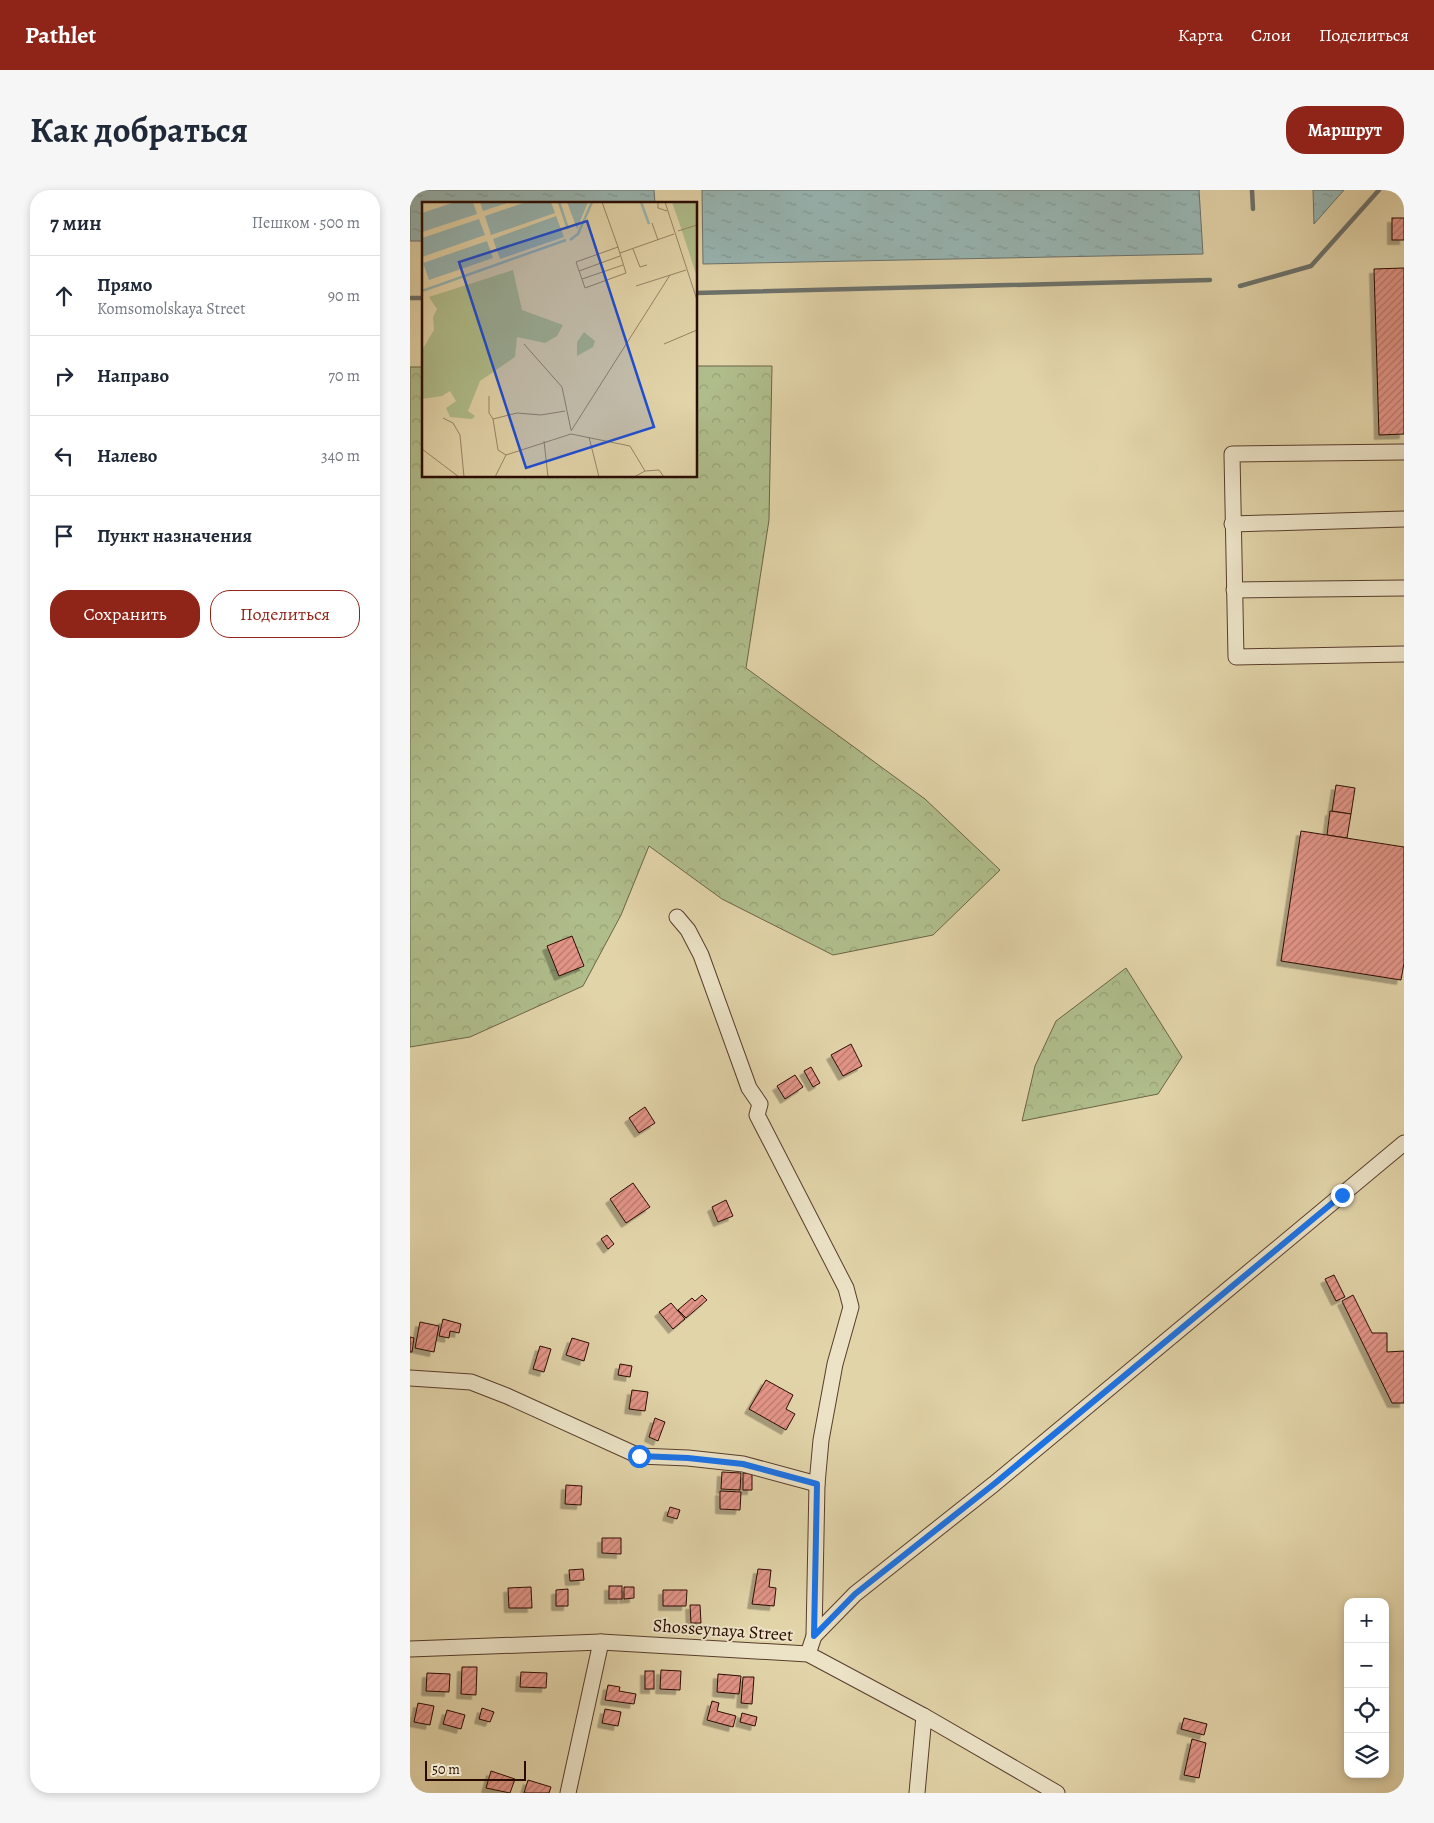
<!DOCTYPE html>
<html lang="ru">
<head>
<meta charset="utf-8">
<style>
  :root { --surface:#fff; --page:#f6f6f7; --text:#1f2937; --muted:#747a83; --line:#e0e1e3; --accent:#8f2418 }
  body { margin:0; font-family:Alegreya,serif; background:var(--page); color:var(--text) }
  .controls { position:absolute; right:15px; bottom:15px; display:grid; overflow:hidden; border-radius:10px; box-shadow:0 2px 8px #0003 }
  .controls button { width:45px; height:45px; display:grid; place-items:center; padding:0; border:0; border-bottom:1px solid var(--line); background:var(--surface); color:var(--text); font:25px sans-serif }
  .scale { position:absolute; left:15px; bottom:12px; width:101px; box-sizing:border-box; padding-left:5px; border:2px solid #2a0b01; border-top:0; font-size:14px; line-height:18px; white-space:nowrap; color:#2a0b01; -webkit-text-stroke:4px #ece3c7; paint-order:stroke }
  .stop { position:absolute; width:15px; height:15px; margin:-11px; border:4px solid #1a73e8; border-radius:50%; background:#fff }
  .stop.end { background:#1a73e8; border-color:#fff; box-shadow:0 1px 5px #0008 }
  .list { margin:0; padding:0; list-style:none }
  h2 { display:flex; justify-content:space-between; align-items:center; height:65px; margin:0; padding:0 20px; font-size:21px }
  h2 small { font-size:16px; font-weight:400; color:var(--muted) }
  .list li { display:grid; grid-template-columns:32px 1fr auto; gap:15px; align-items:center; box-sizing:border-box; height:80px; padding:0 20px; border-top:1px solid var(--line) }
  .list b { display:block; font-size:19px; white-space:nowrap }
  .list p { margin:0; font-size:16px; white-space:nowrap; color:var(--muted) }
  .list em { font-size:16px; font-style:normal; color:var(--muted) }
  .actions { display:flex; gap:10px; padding:15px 20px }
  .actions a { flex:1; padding:11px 0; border:1px solid var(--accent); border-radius:20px; text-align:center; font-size:18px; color:var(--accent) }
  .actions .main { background:var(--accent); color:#fff }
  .icon { flex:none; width:28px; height:28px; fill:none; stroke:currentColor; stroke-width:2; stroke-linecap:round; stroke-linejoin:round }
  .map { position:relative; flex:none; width:994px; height:1603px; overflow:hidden; border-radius:20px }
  header { display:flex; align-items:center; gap:30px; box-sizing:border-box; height:70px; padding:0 25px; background:var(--accent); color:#fff }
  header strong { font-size:24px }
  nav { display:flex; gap:28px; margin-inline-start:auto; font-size:18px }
  .intro { display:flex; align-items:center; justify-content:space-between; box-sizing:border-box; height:120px; padding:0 30px }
  h1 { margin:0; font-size:35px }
  .button { padding:12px 22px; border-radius:20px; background:var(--accent); color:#fff; font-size:18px; font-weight:700 }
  main { display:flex; gap:30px; padding:0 30px }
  aside { flex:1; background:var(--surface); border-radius:20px; box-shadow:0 2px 8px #0003 }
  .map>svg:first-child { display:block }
  .forest { fill:url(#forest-crowns); stroke:#6c6446 }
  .water { fill:url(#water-ripples); stroke:#6c726c }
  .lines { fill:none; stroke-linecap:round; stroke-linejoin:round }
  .stream { stroke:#6c726c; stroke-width:4.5 }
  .building { fill:url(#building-hatch); stroke:#2a0b01; filter:url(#shadow) }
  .minor-casing { stroke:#583d2b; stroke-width:17 }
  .minor { stroke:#ece3c7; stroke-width:15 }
  .route { stroke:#1a73e8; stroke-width:6 }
  .labels { text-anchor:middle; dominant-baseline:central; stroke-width:4; stroke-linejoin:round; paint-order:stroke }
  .street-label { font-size:18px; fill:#2a0b01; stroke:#ece3c7 }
  .inset-river { fill:none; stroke:#98b6b3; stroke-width:2.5 }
  .inset-road { fill:none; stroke:#988466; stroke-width:1 }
  .view { fill:#1d4ed8; fill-opacity:0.15; stroke:#1d4ed8; stroke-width:2.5 }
  .inset-edge { fill:none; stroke:#2a0b01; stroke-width:2.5 }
</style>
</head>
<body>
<header>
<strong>Pathlet</strong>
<nav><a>Карта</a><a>Слои</a><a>Поделиться</a></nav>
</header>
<div class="intro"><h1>Как добраться</h1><a class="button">Маршрут</a></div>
<main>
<aside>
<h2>7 мин<small>Пешком · 500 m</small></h2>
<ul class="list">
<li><svg class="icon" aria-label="ahead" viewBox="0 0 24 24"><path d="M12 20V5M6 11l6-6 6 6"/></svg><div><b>Прямо</b><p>Komsomolskaya Street</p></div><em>90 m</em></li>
<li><svg class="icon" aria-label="right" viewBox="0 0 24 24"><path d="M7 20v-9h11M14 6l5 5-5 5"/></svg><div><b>Направо</b></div><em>70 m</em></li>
<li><svg class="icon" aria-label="left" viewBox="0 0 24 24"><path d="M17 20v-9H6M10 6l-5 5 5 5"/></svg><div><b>Налево</b></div><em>340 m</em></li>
<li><svg class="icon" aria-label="arrive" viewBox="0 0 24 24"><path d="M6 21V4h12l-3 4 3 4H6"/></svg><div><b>Пункт назначения</b></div></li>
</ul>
<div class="actions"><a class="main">Сохранить</a><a>Поделиться</a></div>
</aside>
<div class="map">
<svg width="994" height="1603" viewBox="0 0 994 1603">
  <defs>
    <pattern id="forest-crowns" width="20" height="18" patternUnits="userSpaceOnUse" patternTransform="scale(1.25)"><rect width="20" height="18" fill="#afbd8b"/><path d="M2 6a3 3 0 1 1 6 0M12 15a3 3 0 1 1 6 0" fill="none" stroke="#97a176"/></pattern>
    <pattern id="water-ripples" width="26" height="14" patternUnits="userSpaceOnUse" patternTransform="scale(1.25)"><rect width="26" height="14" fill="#98b6b3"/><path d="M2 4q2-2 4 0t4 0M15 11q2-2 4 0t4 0" fill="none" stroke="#839b98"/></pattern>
    <pattern id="building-hatch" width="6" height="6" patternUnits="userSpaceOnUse" patternTransform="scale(1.25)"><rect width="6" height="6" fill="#e39588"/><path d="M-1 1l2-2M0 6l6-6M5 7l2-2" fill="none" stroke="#b8786d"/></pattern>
    <filter id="shadow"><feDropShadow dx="-4.5" dy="4.5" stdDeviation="0" flood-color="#0004"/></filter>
  </defs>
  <rect width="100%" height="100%" fill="#e2d4a9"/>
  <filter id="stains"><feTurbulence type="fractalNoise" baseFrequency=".004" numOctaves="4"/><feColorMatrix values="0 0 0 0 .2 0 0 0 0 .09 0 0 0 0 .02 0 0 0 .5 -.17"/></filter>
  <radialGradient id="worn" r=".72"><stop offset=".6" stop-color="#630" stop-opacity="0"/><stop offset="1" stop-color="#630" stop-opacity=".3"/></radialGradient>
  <!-- forest -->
  <g class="forest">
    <path d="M286,176H362L359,330L336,478L515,609L590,680L523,745L423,765L312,709L239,656L211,725L173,796L60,847L0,857V177H14V286H286Z"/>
    <path d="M716,778L772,867L748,904L612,931L625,876L646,831Z"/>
  </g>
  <!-- water -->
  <g class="water">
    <path d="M0,0H244L245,14H14V51H0Z"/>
    <path d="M292,0H789L793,64L293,74Z"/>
    <path d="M903,0H934L904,34Z"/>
  </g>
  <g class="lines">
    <!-- stream -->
    <g class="stream">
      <path d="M842,0L843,19"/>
      <path d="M830,96L901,76L969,0"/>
      <path d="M286,103L800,90"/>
      <path d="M0,108H14"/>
    </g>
  </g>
  <!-- building -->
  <g class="building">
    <rect x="982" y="28" width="12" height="22"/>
    <path d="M994,78V244L969,245L964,79Z"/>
    <path d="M926,595L945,598L941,624L922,621Z"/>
    <path d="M920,621L941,624L937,648L917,645Z"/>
    <path d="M891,641L994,657V773L991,790L871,771Z"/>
    <path d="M162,746L174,776L149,786L137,756Z"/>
    <path d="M441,854L452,876L433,886L421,865Z"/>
    <path d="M401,877L410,893L403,897L394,881Z"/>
    <path d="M385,885L393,897L375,909L367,896Z"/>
    <path d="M235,917L245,933L229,943L219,928Z"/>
    <path d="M223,993L240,1017L216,1033L200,1009Z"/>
    <path d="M316,1010L323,1026L308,1032L302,1017Z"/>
    <path d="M197,1045L204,1054L198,1059L191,1049Z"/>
    <path d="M924,1085L935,1107L926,1111L915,1089Z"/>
    <path d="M292,1105L297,1110L276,1128L268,1120L282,1108L285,1111Z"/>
    <path d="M943,1105L962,1143H977V1162L994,1161V1213H982L932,1111Z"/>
    <path d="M261,1113L275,1129L263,1139L249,1122Z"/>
    <path d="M33,1129L51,1134L49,1143L40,1141L39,1148L29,1146Z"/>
    <path d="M10,1132L29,1136L24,1162L5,1158Z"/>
    <path d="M0,1147L4,1148L2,1162H0Z"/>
    <path d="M162,1148L179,1153L174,1171L156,1165Z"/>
    <path d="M130,1156L141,1159L134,1182L123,1179Z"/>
    <path d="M210,1174L222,1176L220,1187L208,1185Z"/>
    <path d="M356,1190L383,1205L376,1219L385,1224L376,1240L339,1219Z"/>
    <path d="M222,1200L238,1202L235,1221L219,1219Z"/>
    <path d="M245,1228L255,1232L248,1251L239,1247Z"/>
    <path d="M312,1282L331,1283L330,1300L311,1299Z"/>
    <path d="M333,1283L342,1284V1300H333Z"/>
    <path d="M156,1295L172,1296L171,1315L155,1314Z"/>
    <path d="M310,1301L331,1302L330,1320L310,1319Z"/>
    <path d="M260,1317L270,1320L267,1329L257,1326Z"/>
    <path d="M192,1348H211V1364L192,1363Z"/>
    <path d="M173,1379L174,1390L160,1391L159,1380Z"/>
    <path d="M348,1379L361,1380L359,1397L366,1398L364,1416L342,1414Z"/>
    <rect x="199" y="1396" width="13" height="13"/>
    <path d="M121,1397L122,1418H99L98,1398Z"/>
    <path d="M214,1397H224V1408L214,1409Z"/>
    <path d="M158,1399V1416H146V1400Z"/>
    <path d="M253,1400H277L276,1416H253Z"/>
    <path d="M280,1415H290L291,1433H281Z"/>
    <path d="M52,1477H67L66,1505L51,1504Z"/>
    <path d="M251,1480L271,1481L270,1500L250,1499Z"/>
    <rect x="235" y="1481" width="9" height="18"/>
    <path d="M111,1482L137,1483L136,1498L110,1497Z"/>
    <path d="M17,1483L40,1484L39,1502L16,1501Z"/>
    <path d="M308,1484L331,1486L329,1504L307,1502Z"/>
    <path d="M333,1487H344L342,1514L331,1513Z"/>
    <path d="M198,1495L210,1497L209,1501L226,1504L224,1514L195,1510Z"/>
    <path d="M302,1511L309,1513L307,1521L326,1526L323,1537L297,1530Z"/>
    <path d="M8,1513L24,1516L20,1535L4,1532Z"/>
    <path d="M72,1518L84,1522L80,1532L69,1529Z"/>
    <path d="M195,1519L211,1522L208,1536L192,1533Z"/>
    <path d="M37,1520L55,1525L51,1539L33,1534Z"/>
    <path d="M332,1523L347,1527L345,1536L330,1532Z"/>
    <path d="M774,1528L797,1534L794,1545L771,1539Z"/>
    <path d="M782,1549L796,1553L789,1588L774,1585Z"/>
    <path d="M81,1581L105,1589L100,1603L76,1598Z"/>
    <path d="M118,1590L141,1597L139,1603H114Z"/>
  </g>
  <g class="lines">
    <!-- minor casing -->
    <g class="minor-casing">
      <g id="minor">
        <path d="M994,262L822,264L826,467L994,464"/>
        <path d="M822,334L994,329"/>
        <path d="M824,400L994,398"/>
        <path d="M267,727L278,740L291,765L339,898L350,914L347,925L436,1098L441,1117L425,1174L411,1250L407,1294L404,1446L398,1464"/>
        <path d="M0,1188L61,1192L97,1206L229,1266L278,1268L333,1274L407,1294"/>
        <path d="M404,1446L445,1404L584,1294L994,953"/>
        <path d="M0,1459L191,1452L398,1464L514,1526L647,1603"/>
        <path d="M158,1603L191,1452"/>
        <path d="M507,1603L514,1526"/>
      </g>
    </g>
    <!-- minor -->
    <use href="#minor" class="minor"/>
  </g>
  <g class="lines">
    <!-- route -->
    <path class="route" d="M229,1266L278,1268L333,1274L407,1294L404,1446L445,1404L584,1294L932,1005"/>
  </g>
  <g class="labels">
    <!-- street labels -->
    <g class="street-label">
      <text transform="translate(313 1440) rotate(4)">Shosseynaya Street</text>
    </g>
  </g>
  <!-- overview -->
  <g transform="translate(12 12)">
    <rect width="275" height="275" fill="#e2d4a9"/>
    <path d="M250,0H275V75L259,26Z" fill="#afbd8b"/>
    <path d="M91,68L100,108L141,123L135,134L123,141L95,135L93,155L58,179L46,209L53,214L50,217L28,215L24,206L34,199L28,189L20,194L0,197V148L12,128L11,115L15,107L7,95ZM162,130L173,139L171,145L155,154V140Z" fill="#afbd8b"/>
    <path d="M33,0H51L55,12L0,30V11ZM58,0H88L61,9ZM104,0H129L133,11L69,33L63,14ZM145,0H166L155,27ZM134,14L142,35L78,57L71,37ZM57,17L63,33L0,55V36ZM65,39L71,56L7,78L1,61Z" fill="#98b6b3"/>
    <path class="inset-river" d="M137,0L146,27M219,0L227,22M148,38L156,32L170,0M0,89L144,38"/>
    <path class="inset-road" d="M180,0L196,45L204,71L163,86L154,60L196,45M236,0V6L245,9M243,0L275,98M230,21L236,38M256,29L275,23M211,47L218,65L225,63M198,51L252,32M157,69L198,54M160,77L201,63M214,84L264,68M102,142L140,185L149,228M242,142L275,128M67,194V211L71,217L76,248L84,253M21,216L31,221L38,233L42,275M71,217L95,211L119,213L143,209M149,229L248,73M167,235L177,275M122,239L126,275M0,247L37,275M73,275L84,253L149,232L208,244L223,269M212,275L223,269L237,268L242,275"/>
    <path class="view" d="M165,19L232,225L104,266L37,60Z"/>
    <rect width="275" height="275" class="inset-edge"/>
  </g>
  <rect width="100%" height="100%" filter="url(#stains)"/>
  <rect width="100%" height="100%" fill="url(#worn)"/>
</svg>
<div class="controls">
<button>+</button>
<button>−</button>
<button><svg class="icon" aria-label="locate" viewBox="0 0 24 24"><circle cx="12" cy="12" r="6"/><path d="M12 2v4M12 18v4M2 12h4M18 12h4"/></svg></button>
<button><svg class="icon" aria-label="layers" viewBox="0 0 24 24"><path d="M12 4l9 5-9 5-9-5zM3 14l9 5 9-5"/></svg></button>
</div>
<div class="scale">50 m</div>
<div class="stop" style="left:229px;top:1266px"></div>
<div class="stop end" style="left:932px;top:1005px"></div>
</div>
</main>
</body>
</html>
